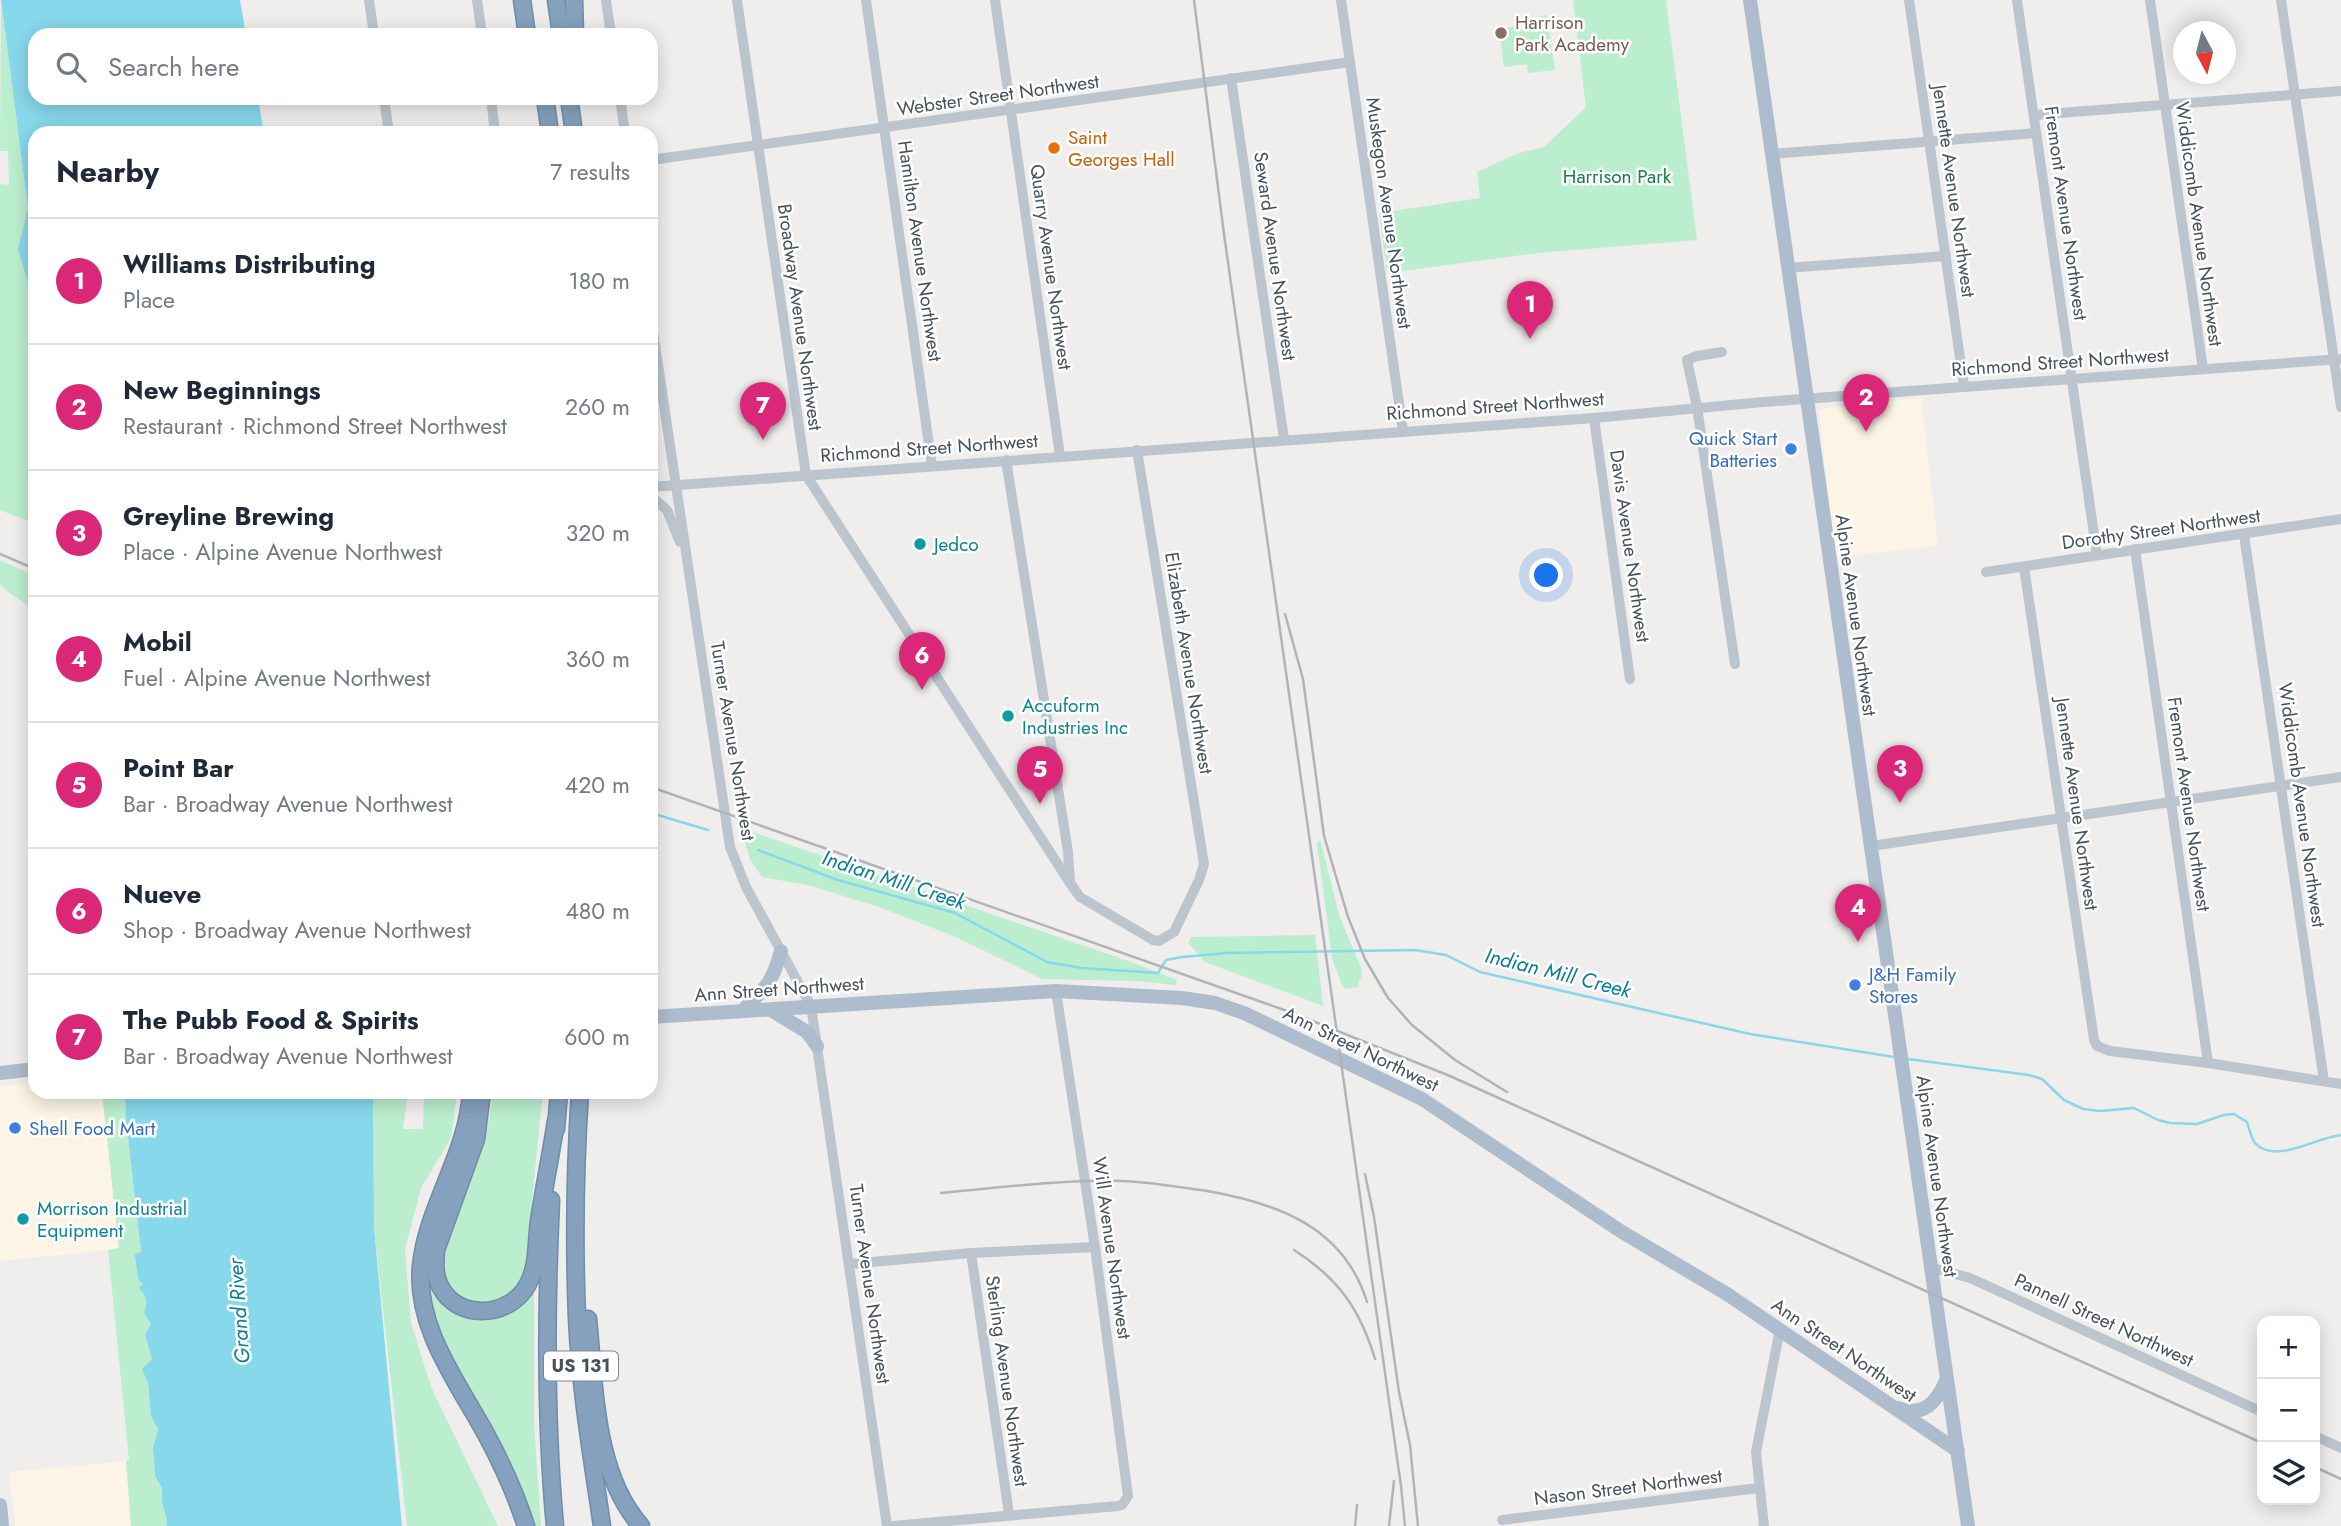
<!DOCTYPE html>
<html lang="en">
<head>
<meta charset="utf-8">
<style>
  :root { --surface:#fff; --page:#f2f2f3; --text:#1f2937; --muted:#747a83; --line:#e0e1e3; --accent:#db2777 }
  body { margin:0; font-family:Jost,sans-serif; background:var(--page); color:var(--text) }
  .controls { position:absolute; right:21px; bottom:21px; display:grid; overflow:hidden; border-radius:14px; box-shadow:0 4px 18px #0003 }
  .controls button { width:63px; height:63px; display:grid; place-items:center; padding:0; border:0; border-bottom:2px solid var(--line); background:var(--surface); color:var(--text); font:35px sans-serif }
  .compass { position:absolute; left:2173px; top:21px; width:63px; height:63px; border-radius:50%; background:var(--surface); box-shadow:0 4px 18px #0003; rotate:173deg }
  .you { position:absolute; left:1547px; top:576px; width:24px; height:24px; margin:-18px; border:5px solid #fff; border-radius:50%; background:#1a73e8; box-shadow:0 0 0 10px #1a73e833 }
  .badge { display:grid; place-items:center; width:46px; height:46px; border-radius:50%; background:var(--accent); color:#fff; font-size:23px; font-weight:700 }
  .pin { position:absolute; translate:-50% -58px; filter:drop-shadow(0 2px 4px #0008) }
  .pin::after { content:''; position:absolute; top:37px; width:24px; height:21px; background:inherit; clip-path:polygon(0 0,100% 0,50% 100%) }
  .list { margin:0; padding:0; list-style:none }
  h2 { display:flex; justify-content:space-between; align-items:center; height:91px; margin:0; padding:0 28px; font-size:30px }
  h2 small { font-size:23px; font-weight:400; color:var(--muted) }
  .list li { display:grid; grid-template-columns:46px 1fr auto; gap:21px; align-items:center; box-sizing:border-box; height:126px; padding:0 28px; border-top:2px solid var(--line) }
  .list b { display:block; font-size:26px; white-space:nowrap }
  .list p { margin:0; font-size:23px; white-space:nowrap; color:var(--muted) }
  .list em { font-size:23px; font-style:normal; color:var(--muted) }
  .icon { flex:none; width:38px; height:38px; fill:none; stroke:currentColor; stroke-width:2; stroke-linecap:round; stroke-linejoin:round }
  .map { position:relative; flex:none; width:2341px; height:1526px; overflow:hidden }
  .search { position:absolute; background:var(--surface); box-shadow:0 4px 18px #0003; left:28px; top:28px; width:630px; height:77px; display:flex; align-items:center; gap:18px; box-sizing:border-box; padding:0 24px; border-radius:21px; color:var(--muted); font-size:26px }
  .panel { position:absolute; background:var(--surface); box-shadow:0 4px 18px #0003; left:28px; top:126px; width:630px; height:973px; border-radius:21px }
  .map>svg:first-child { display:block }
  .commercial { fill:#fcf5e6 }
  .green { fill:#bbeece }
  .water { fill:#88d8eb }
  .lines { fill:none; stroke-linecap:round; stroke-linejoin:round }
  .stream { stroke:#88d8eb; stroke-width:2.5 }
  .highway-casing { stroke:#708ca8; stroke-width:19 }
  .minor { stroke:#bcc5cd; stroke-width:10 }
  .major { stroke:#adbdcd; stroke-width:14 }
  .highway { stroke:#85a1bd; stroke-width:16 }
  .rail { stroke:#b0b3b8; stroke-width:2.5 }
  .education-dot { fill:#8d6e63; stroke:#fff; stroke-width:2.5 }
  .food-dot { fill:#e8710a; stroke:#fff; stroke-width:2.5 }
  .shop-dot { fill:#3f7fe0; stroke:#fff; stroke-width:2.5 }
  .culture-dot { fill:#0f9aa8; stroke:#fff; stroke-width:2.5 }
  .labels { text-anchor:middle; dominant-baseline:central; stroke-width:5; stroke-linejoin:round; paint-order:stroke }
  .shield { fill:#fff; stroke:#7e858c; stroke-width:2 }
  .shield-label { font-size:18px; font-weight:bold; fill:#46515b }
  .education-label { font-size:19px; fill:#785e54; stroke:#fff; text-anchor:start }
  .street-label { font-size:19px; fill:#46515b; stroke:#fff }
  .food-label { font-size:19px; fill:#c56008; stroke:#fff; text-anchor:start }
  .park-label { font-size:19px; fill:#177c48; stroke:#fff }
  .shop-label { font-size:19px; fill:#366cbe; stroke:#fff; text-anchor:start }
  .culture-label { font-size:19px; fill:#0d838f; stroke:#fff; text-anchor:start }
  .water-label { font-size:21px; font-style:italic; fill:#0c7c98; stroke:#fff }
</style>
</head>
<body>
<div class="map">
<svg width="2341" height="1526" viewBox="0 0 2341 1526">
  <rect width="100%" height="100%" fill="#f0eded"/>
  <!-- commercial -->
  <g class="commercial">
    <path d="M1921,398L1938,546L1835,557L1819,409Z"/>
    <path d="M35,1082V1092H102L119,1249L0,1261V1087Z"/>
    <path d="M126,1461L131,1526H15L9,1472Z"/>
  </g>
  <!-- green -->
  <g class="green">
    <path d="M1,0L28,208L18,249L35,307V524L0,510V184L9,185L8,151H0Z"/>
    <path d="M1573,0H1666L1697,240L1538,253L1387,273L1379,213L1480,198L1477,172L1519,153L1544,147L1586,107Z"/>
    <path d="M1547,15L1555,70L1528,73L1527,64L1504,67L1499,29L1519,26L1520,30L1540,27L1539,16Z"/>
    <path d="M0,560L35,576V611L3,588L0,584Z"/>
    <path d="M741,828L1137,964L1177,980L1176,985L1136,981L1042,979L956,937L879,907L808,885L762,877L750,860Z"/>
    <path d="M1320,839L1339,915L1361,968L1362,978L1359,981L1358,987L1345,989C1340,984 1338,970 1333,963L1317,844Z"/>
    <path d="M1315,935L1323,1006L1205,962L1188,943L1191,937Z"/>
    <path d="M102,1092H125L126,1119L141,1252L137,1259L138,1278C147,1285 148,1303 144,1313L151,1324L145,1335L152,1359L143,1369L148,1383L151,1416L158,1429L153,1448L155,1476L162,1488V1502L167,1521L166,1526H131L126,1461L129,1460L108,1250L119,1248Z"/>
    <path d="M373,1092H408L403,1129H423L424,1092H457L451,1138L421,1188L405,1250L411,1323L431,1387L498,1526H407L374,1228Z"/>
    <path d="M493,1092H543L524,1279C519,1284 515,1292 509,1295C473,1318 439,1291 442,1251C462,1199 487,1148 493,1092Z"/>
    <path d="M427,1258L465,1313L534,1287V1423L541,1526H531L442,1344L430,1308Z"/>
  </g>
  <!-- water -->
  <g class="water">
    <path d="M1,0H240L246,35H35V98H258L264,133H35V307L18,249L28,208Z"/>
    <path d="M125,1092H373L374,1228L402,1526H166L167,1521L162,1502V1488L155,1476L153,1448L158,1429L151,1416L148,1383L142,1369L152,1359L145,1335L151,1324L144,1313C147,1304 148,1296 140,1290L139,1287L143,1284L138,1279L135,1256V1254L141,1252L126,1119Z"/>
  </g>
  <g class="lines">
    <!-- stream -->
    <g class="stream">
      <path d="M651,813L708,830"/>
      <path d="M758,850L838,880L955,913L1047,962L1082,968L1158,973L1166,960L1182,957L1226,953L1415,950L1446,955L1480,972L1750,1034L1894,1057"/>
      <path d="M1908,1059L2029,1075L2042,1079L2064,1100L2083,1109L2100,1111L2134,1108L2158,1120L2170,1123L2197,1124L2224,1115L2234,1114L2247,1122C2249,1128 2251,1138 2255,1143C2275,1165 2317,1137 2341,1135"/>
    </g>
    <!-- highway casing -->
    <g class="highway-casing">
      <g id="highway">
        <path d="M522,0L527,35"/>
        <path d="M556,0L561,35"/>
        <path d="M574,0L575,35"/>
        <path d="M545,98L550,133"/>
        <path d="M569,98L574,133"/>
        <path d="M471,1092C468,1153 427,1206 421,1266C415,1329 460,1385 488,1438C503,1466 516,1495 526,1526"/>
        <path d="M482,1092L476,1139L436,1250C435,1263 434,1274 440,1286C458,1322 511,1317 528,1284C538,1266 536,1242 539,1221C544,1188 551,1154 556,1121"/>
        <path d="M580,1092C575,1167 574,1242 577,1318C580,1388 592,1457 602,1526"/>
        <path d="M556,1129L559,1092"/>
        <path d="M551,1200C546,1308 545,1418 555,1526"/>
        <path d="M588,1319C595,1387 594,1473 641,1526"/>
      </g>
    </g>
    <!-- minor -->
    <g class="minor">
      <path d="M369,0L374,35"/>
      <path d="M477,0L482,35"/>
      <path d="M606,0L611,35"/>
      <path d="M737,0L806,475L1070,883L1080,897L1153,940L1159,941L1174,932L1199,880L1204,864L1137,450"/>
      <path d="M866,0L932,466"/>
      <path d="M995,0L1060,456"/>
      <path d="M1341,0L1403,431"/>
      <path d="M1909,0L1964,386"/>
      <path d="M2017,0L2097,555"/>
      <path d="M2150,0L2203,369"/>
      <path d="M2281,0L2341,407"/>
      <path d="M1231,78L1284,439"/>
      <path d="M384,98L389,133"/>
      <path d="M491,98L495,133"/>
      <path d="M620,98L625,133"/>
      <path d="M2034,115L2341,91"/>
      <path d="M1772,154L2036,133"/>
      <path d="M651,160L1350,62"/>
      <path d="M1787,268L1946,256"/>
      <path d="M651,318L730,847L746,887L811,1006L887,1526"/>
      <path d="M1722,352L1697,356L1687,360L1697,407L1735,664"/>
      <path d="M1594,418L1630,679"/>
      <path d="M1006,460L1068,852L1070,883"/>
      <path d="M651,487L1594,418L1763,402L2341,359"/>
      <path d="M651,496L667,510L680,542"/>
      <path d="M2244,535L2324,1081"/>
      <path d="M2135,549L2208,1063"/>
      <path d="M2024,567L2094,1040L2097,1046L2110,1051L2208,1063L2341,1084"/>
      <path d="M1986,572L2341,519"/>
      <path d="M1871,846L2341,777"/>
      <path d="M971,1253L1009,1514"/>
      <path d="M850,1264L971,1253L1095,1247"/>
      <path d="M1929,1267L1970,1278L2262,1412"/>
      <path d="M2315,1436L2341,1448"/>
      <path d="M1502,1520L1758,1488"/>
      <path d="M893,1526L1118,1506L1122,1505L1128,1496L1095,1247L1056,991"/>
      <path d="M1764,1526L1756,1452L1780,1329"/>
    </g>
    <!-- major -->
    <g class="major">
      <path d="M1750,0L1968,1526"/>
      <path d="M771,1010L807,1032L817,1046"/>
      <path d="M742,1011C765,989 773,982 781,951"/>
      <path d="M651,1017L1056,991L1182,998L1215,1003L1244,1013L1422,1099L1622,1232L1727,1294L1958,1451"/>
      <path d="M0,1073L35,1069"/>
      <path d="M1898,1408C1924,1417 1936,1403 1946,1381"/>
      <path d="M0,1505L2,1526"/>
    </g>
    <!-- highway -->
    <use href="#highway" class="highway"/>
    <!-- rail -->
    <g class="rail">
      <path d="M1194,0L1224,234L1401,1486L1405,1526"/>
      <path d="M0,554L35,569"/>
      <path d="M1285,614L1303,679L1324,836L1348,917L1365,959L1388,998L1412,1025L1455,1060L1507,1092"/>
      <path d="M651,787L1290,1012L1450,1076L2262,1443"/>
      <path d="M1365,1174L1374,1217L1399,1392L1410,1445L1418,1526"/>
      <path d="M941,1193C998,1188 1065,1179 1122,1181C1150,1182 1179,1187 1207,1191C1277,1203 1344,1227 1367,1302"/>
      <path d="M1294,1250C1338,1278 1360,1309 1375,1359"/>
      <path d="M2315,1467L2341,1479"/>
      <path d="M1355,1526L1357,1505"/>
      <path d="M1389,1526L1394,1481"/>
    </g>
  </g>
  <!-- markers -->
  <circle class="education-dot" cx="1501" cy="33" r="7"/>
  <circle class="food-dot" cx="1054" cy="148" r="7"/>
  <g class="shop-dot">
    <circle cx="1791" cy="449" r="7"/>
    <circle cx="1855" cy="985" r="7"/>
    <circle cx="15" cy="1128" r="7"/>
  </g>
  <g class="culture-dot">
    <circle cx="920" cy="544" r="7"/>
    <circle cx="1008" cy="716" r="7"/>
    <circle cx="23" cy="1219" r="7"/>
  </g>
  <g class="labels">
    <!-- shield labels -->
    <rect class="shield" x="544" y="1351.5" width="74" height="29" rx="5"/>
    <g class="shield-label">
      <text x="581" y="1366">US 131</text>
    </g>
    <!-- education labels -->
    <g class="education-label">
      <text x="1515" y="22">Harrison<tspan x="1515" dy="22">Park Academy</tspan></text>
    </g>
    <!-- street labels -->
    <g class="street-label">
      <text transform="translate(998 95) rotate(-8)">Webster Street Northwest</text>
      <text transform="translate(1954 191) rotate(82)">Jennette Avenue Northwest</text>
      <text transform="translate(1389 213) rotate(82)">Muskegon Avenue Northwest</text>
      <text transform="translate(2066 213) rotate(82)">Fremont Avenue Northwest</text>
      <text transform="translate(2199 224) rotate(82)">Widdicomb Avenue Northwest</text>
      <text transform="translate(920 251) rotate(82)">Hamilton Avenue Northwest</text>
      <text transform="translate(1275 256) rotate(82)">Seward Avenue Northwest</text>
      <text transform="translate(1051 267) rotate(82)">Quarry Avenue Northwest</text>
      <text transform="translate(800 317) rotate(82)">Broadway Avenue Northwest</text>
      <text transform="translate(2060 362) rotate(-4)">Richmond Street Northwest</text>
      <text transform="translate(1495 406) rotate(-4)">Richmond Street Northwest</text>
      <text transform="translate(929 448) rotate(-4)">Richmond Street Northwest</text>
      <text transform="translate(2161 529) rotate(-8)">Dorothy Street Northwest</text>
      <text transform="translate(1630 546) rotate(82)">Davis Avenue Northwest</text>
      <text transform="translate(1856 615) rotate(82)">Alpine Avenue Northwest</text>
      <text transform="translate(1189 663) rotate(81)">Elizabeth Avenue Northwest</text>
      <text transform="translate(733 741) rotate(81)">Turner Avenue Northwest</text>
      <text transform="translate(2077 804) rotate(82)">Jennette Avenue Northwest</text>
      <text transform="translate(2189 804) rotate(82)">Fremont Avenue Northwest</text>
      <text transform="translate(2302 805) rotate(82)">Widdicomb Avenue Northwest</text>
      <text transform="translate(779 989) rotate(-4)">Ann Street Northwest</text>
      <text transform="translate(1361 1049) rotate(26)">Ann Street Northwest</text>
      <text transform="translate(1937 1176) rotate(82)">Alpine Avenue Northwest</text>
      <text transform="translate(1112 1248) rotate(82)">Will Avenue Northwest</text>
      <text transform="translate(870 1284) rotate(82)">Turner Avenue Northwest</text>
      <text transform="translate(2104 1320) rotate(25)">Pannell Street Northwest</text>
      <text transform="translate(1844 1350) rotate(34)">Ann Street Northwest</text>
      <text transform="translate(1007 1381) rotate(82)">Sterling Avenue Northwest</text>
      <text transform="translate(1628 1487) rotate(-7)">Nason Street Northwest</text>
    </g>
    <!-- food labels -->
    <g class="food-label">
      <text x="1068" y="137">Saint<tspan x="1068" dy="22">Georges Hall</tspan></text>
    </g>
    <!-- park labels -->
    <g class="park-label">
      <text x="1617" y="176">Harrison Park</text>
    </g>
    <!-- shop labels -->
    <g class="shop-label">
      <text x="1777" y="438" text-anchor="end">Quick Start<tspan x="1777" dy="22">Batteries</tspan></text>
      <text x="1869" y="974">J&amp;H Family<tspan x="1869" dy="22">Stores</tspan></text>
      <text x="29" y="1128">Shell Food Mart</text>
    </g>
    <!-- culture labels -->
    <g class="culture-label">
      <text x="934" y="544">Jedco</text>
      <text x="1022" y="705">Accuform<tspan x="1022" dy="22">Industries Inc</tspan></text>
      <text x="37" y="1208">Morrison Industrial<tspan x="37" dy="22">Equipment</tspan></text>
    </g>
    <!-- water labels -->
    <g class="water-label">
      <text transform="translate(894 880) rotate(18)">Indian Mill Creek</text>
      <text transform="translate(1558 973) rotate(14)">Indian Mill Creek</text>
      <text transform="translate(239 1311) rotate(-94)">Grand River</text>
    </g>
  </g>
</svg>
<div class="controls">
<button>+</button>
<button>−</button>
<button><svg class="icon" aria-label="layers" viewBox="0 0 24 24"><path d="M12 4l9 5-9 5-9-5zM3 14l9 5 9-5"/></svg></button>
</div>
<svg class="compass" viewBox="-18 -18 36 36"><path d="M0-13l5 13h-10z" fill="#e53935"/><path d="M0 13l5-13h-10z" fill="#747a83"/></svg>
<div class="you"></div>
<div class="pin badge" style="left:1530px;top:339px">1</div>
<div class="pin badge" style="left:1866px;top:432px">2</div>
<div class="pin badge" style="left:1900px;top:803px">3</div>
<div class="pin badge" style="left:1858px;top:942px">4</div>
<div class="pin badge" style="left:1040px;top:804px">5</div>
<div class="pin badge" style="left:922px;top:690px">6</div>
<div class="pin badge" style="left:763px;top:440px">7</div>
<div class="search"><svg class="icon" aria-label="search" viewBox="0 0 24 24"><circle cx="10" cy="10" r="6"/><path d="M15 15l6 6"/></svg>Search here</div>
<section class="panel">
<h2>Nearby<small>7 results</small></h2>
<ul class="list">
<li><span class="badge">1</span><div><b>Williams Distributing</b><p>Place</p></div><em>180 m</em></li>
<li><span class="badge">2</span><div><b>New Beginnings</b><p>Restaurant · Richmond Street Northwest</p></div><em>260 m</em></li>
<li><span class="badge">3</span><div><b>Greyline Brewing</b><p>Place · Alpine Avenue Northwest</p></div><em>320 m</em></li>
<li><span class="badge">4</span><div><b>Mobil</b><p>Fuel · Alpine Avenue Northwest</p></div><em>360 m</em></li>
<li><span class="badge">5</span><div><b>Point Bar</b><p>Bar · Broadway Avenue Northwest</p></div><em>420 m</em></li>
<li><span class="badge">6</span><div><b>Nueve</b><p>Shop · Broadway Avenue Northwest</p></div><em>480 m</em></li>
<li><span class="badge">7</span><div><b>The Pubb Food &amp; Spirits</b><p>Bar · Broadway Avenue Northwest</p></div><em>600 m</em></li>
</ul>
</section>
</div>
</body>
</html>
